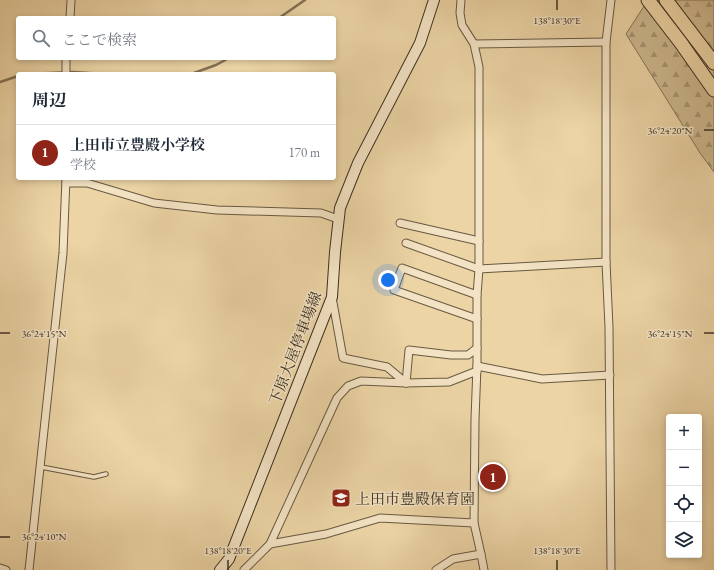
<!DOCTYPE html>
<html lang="ja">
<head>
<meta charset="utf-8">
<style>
  :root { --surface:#fff; --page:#f6f6f7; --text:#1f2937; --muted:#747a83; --line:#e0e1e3; --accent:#8f2418 }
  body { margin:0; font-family:"EB Garamond","Noto Serif JP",serif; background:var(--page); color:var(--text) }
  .controls { position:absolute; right:12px; bottom:12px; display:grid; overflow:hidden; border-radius:4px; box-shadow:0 2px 6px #0003 }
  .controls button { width:36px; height:36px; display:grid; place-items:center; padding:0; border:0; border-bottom:1px solid var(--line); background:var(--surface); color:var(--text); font:20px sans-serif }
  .you { position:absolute; left:388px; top:280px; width:14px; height:14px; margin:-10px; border:3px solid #fff; border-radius:50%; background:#1a73e8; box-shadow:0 0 0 6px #1a73e833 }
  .badge { display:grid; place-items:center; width:26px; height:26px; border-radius:50%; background:var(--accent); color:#fff; font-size:13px; font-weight:700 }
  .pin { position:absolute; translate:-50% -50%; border:2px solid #fff; box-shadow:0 1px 4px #0006 }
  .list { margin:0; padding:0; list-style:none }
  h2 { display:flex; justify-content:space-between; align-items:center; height:52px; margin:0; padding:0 16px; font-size:17px }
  h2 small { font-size:13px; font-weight:400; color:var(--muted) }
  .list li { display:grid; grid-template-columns:26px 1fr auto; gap:12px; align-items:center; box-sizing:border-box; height:56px; padding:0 16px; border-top:1px solid var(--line) }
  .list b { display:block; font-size:15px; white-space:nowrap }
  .list p { margin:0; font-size:13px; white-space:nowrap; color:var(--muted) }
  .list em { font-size:13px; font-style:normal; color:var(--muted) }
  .icon { flex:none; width:22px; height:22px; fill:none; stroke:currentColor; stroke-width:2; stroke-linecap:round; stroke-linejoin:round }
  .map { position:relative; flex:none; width:714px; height:570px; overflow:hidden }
  .search { position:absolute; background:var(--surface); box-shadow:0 2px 6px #0003; left:16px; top:16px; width:320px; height:44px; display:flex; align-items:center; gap:10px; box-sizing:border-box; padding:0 14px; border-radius:4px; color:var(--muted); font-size:15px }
  .panel { position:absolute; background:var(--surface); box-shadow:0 2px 6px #0003; left:16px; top:72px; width:320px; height:108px; border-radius:4px }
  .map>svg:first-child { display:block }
  .forest { fill:url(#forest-firs); stroke:#857458 }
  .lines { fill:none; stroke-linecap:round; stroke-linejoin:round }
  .stream { stroke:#827155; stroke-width:2.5 }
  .service-casing { stroke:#685942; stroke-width:5.5 }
  .minor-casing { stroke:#685942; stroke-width:9 }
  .secondary-casing { stroke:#3c3021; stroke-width:12 }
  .motorway-casing { stroke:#3c3021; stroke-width:15 }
  .service { stroke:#f3e3c4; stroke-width:3.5 }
  .minor { stroke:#f3e3c4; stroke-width:7 }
  .secondary { stroke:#f3e3c4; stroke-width:10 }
  .motorway { stroke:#ecd4a5; stroke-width:13 }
  .ticks { fill:none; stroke:#3c3021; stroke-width:1.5 }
  .labels { text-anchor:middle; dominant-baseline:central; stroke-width:3; stroke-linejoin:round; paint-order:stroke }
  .street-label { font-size:15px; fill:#3c3021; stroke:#f3e3c4 }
  .poi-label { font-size:15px; fill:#3c3021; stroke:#f3e3c4; text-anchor:start }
  .ticks-label { font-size:10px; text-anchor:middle; fill:#3c3021; stroke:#f3e3c4; stroke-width:3; stroke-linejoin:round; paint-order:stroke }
</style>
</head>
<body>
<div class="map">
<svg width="714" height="570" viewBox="0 0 714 570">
  <defs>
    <pattern id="forest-firs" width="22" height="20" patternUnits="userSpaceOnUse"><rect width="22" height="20" fill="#ceb88f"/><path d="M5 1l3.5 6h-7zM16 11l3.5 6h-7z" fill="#a89674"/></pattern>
  </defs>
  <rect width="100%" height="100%" fill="#ecd4a5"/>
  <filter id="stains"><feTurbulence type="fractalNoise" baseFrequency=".005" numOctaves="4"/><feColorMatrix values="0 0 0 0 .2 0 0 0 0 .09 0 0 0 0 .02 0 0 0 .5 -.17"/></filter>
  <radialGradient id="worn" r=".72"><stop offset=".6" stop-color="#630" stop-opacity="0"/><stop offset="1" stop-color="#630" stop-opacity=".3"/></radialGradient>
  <!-- forest -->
  <path class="forest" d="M648,0H714V172L700,153L626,34Z"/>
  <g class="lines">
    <!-- stream -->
    <g class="stream">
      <path d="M279,18L305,0"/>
      <path d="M27,74L73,72L105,74"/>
      <path d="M191,74L216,65L229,58"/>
      <path d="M0,82L18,76"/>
    </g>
    <!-- service casing -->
    <g class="service-casing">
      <path id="service" d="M41,467L94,477L106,474"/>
    </g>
    <!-- minor casing -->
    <g class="minor-casing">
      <g id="minor">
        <path d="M461,0L460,13L462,25L474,44L479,67V269L477,295V366L475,419L474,523L481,554L484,570"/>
        <path d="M611,0L606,42V262L609,327L611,570"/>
        <path d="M70,18L71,0"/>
        <path d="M474,44L606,42"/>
        <path d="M66,74V58"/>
        <path d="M66,183H87L154,203L217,210L321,213L338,219"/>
        <path d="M400,223L479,241"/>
        <path d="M406,243L479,269L606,262"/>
        <path d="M332,297L343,358L387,367L406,383"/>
        <path d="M477,319L394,290L402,268L477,295"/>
        <path d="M477,366L542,379L610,375"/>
        <path d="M406,383L409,350L451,355H468L477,348"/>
        <path d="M270,544L337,398L348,386L361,381L406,383L449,382L477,371"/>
        <path d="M0,568L6,570"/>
        <path d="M29,570L63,253L66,178"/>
        <path d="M244,570L270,544L326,534L380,518L474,523"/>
        <path d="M436,570L453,559L481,554"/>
      </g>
    </g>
    <!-- secondary casing -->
    <g class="secondary-casing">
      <path id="secondary" d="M220,570L229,559L332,297L335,252L340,208L358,163L420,43L434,0"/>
    </g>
    <!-- motorway casing -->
    <g class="motorway-casing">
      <g id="motorway">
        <path d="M648,0L681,43L714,90"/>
        <path d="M666,0L714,63"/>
      </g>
    </g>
    <!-- service -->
    <use href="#service" class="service"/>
    <!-- minor -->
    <use href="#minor" class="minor"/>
    <!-- secondary -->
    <use href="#secondary" class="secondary"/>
    <!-- motorway -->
    <use href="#motorway" class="motorway"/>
  </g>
  <!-- ticks -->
  <path class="ticks" d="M557,0V10M704,130H714M0,333H10M704,333H714M0,537H10M228,560V570M557,560V570"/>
  <!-- icons -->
  <defs>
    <g id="school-square" transform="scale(1)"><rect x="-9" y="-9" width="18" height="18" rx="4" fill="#8f2418" stroke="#f3e3c4"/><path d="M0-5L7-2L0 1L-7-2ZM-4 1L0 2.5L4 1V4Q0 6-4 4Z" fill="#fff"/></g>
  </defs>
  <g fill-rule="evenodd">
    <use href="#school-square" x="341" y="498"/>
  </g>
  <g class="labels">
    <!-- street labels -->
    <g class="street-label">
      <text transform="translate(295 348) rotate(-69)">下原大屋停車場線</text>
    </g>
    <!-- poi labels -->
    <g class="poi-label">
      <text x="355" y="498">上田市豊殿保育園</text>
    </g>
  </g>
  <g class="ticks-label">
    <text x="557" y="24">138°18'30"E</text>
    <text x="670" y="134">36°24'20"N</text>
    <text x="44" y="337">36°24'15"N</text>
    <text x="670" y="337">36°24'15"N</text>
    <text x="44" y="540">36°24'10"N</text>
    <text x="228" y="554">138°18'20"E</text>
    <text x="557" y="554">138°18'30"E</text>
  </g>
  <rect width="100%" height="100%" filter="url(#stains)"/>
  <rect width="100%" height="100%" fill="url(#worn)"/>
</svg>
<div class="controls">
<button>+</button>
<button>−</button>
<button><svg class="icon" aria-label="locate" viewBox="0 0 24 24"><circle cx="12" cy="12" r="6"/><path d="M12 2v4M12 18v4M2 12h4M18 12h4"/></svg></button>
<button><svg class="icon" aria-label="layers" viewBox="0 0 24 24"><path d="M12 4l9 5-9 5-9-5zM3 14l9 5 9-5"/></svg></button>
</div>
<div class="you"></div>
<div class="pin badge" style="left:493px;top:477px">1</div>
<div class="search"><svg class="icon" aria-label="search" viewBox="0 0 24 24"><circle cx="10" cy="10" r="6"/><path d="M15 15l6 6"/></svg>ここで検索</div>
<section class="panel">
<h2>周辺<small></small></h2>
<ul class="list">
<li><span class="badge">1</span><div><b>上田市立豊殿小学校</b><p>学校</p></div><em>170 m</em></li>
</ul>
</section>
</div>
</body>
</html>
